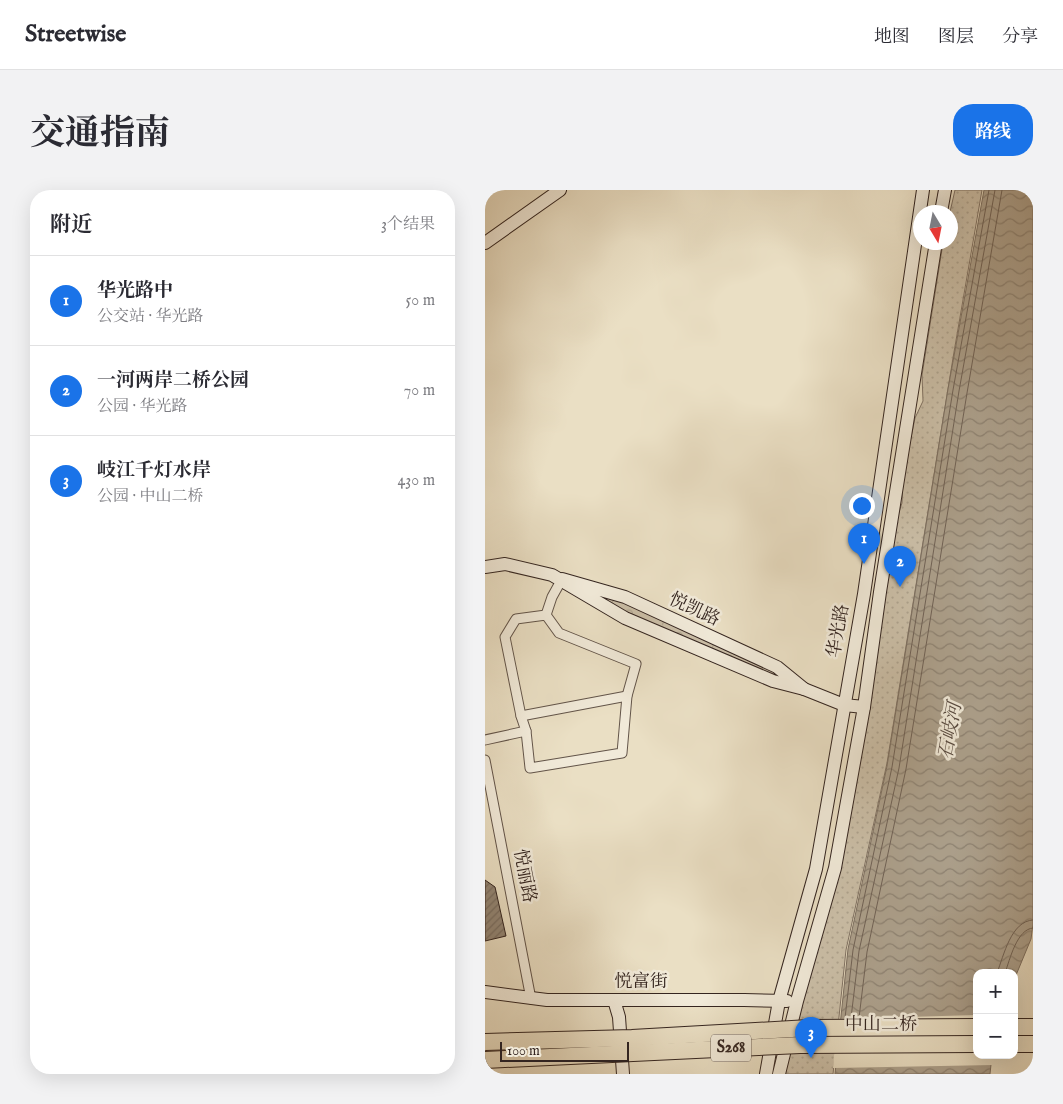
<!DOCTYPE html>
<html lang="zh">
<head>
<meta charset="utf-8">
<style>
  :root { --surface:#fff; --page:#f2f2f3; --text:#2b2b33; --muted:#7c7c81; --line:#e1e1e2; --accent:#1a73e8 }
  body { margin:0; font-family:"IM FELL English","Noto Serif SC",serif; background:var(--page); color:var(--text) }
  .controls { position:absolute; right:15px; bottom:15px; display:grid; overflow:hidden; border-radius:10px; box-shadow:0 5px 20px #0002 }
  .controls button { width:45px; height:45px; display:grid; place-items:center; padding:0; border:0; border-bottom:1px solid var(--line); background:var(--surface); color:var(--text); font:25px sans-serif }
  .compass { position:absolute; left:428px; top:15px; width:45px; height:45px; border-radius:50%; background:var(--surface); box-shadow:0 5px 20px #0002; rotate:170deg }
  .scale { position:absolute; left:15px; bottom:12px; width:129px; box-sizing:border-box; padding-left:5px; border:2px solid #342520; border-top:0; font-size:14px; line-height:18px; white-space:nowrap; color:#342520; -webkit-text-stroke:4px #f1ead9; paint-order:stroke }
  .you { position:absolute; left:376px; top:315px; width:18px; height:18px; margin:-12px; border:4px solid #fff; border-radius:50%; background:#1a73e8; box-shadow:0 0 0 8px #1a73e833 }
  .badge { display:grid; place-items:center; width:32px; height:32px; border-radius:50%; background:var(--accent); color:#fff; font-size:16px; font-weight:700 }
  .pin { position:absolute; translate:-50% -41px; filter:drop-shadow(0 1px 2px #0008) }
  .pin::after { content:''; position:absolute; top:26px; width:18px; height:15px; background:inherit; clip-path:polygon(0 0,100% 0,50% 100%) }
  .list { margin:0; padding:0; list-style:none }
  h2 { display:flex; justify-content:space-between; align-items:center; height:65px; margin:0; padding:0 20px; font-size:21px }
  h2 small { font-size:16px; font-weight:400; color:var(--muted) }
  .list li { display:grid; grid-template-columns:32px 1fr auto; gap:15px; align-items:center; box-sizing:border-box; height:90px; padding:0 20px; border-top:1px solid var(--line) }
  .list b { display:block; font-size:19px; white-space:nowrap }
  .list p { margin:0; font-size:16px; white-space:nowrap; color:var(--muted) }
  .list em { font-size:16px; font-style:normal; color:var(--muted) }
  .map { position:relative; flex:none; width:548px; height:884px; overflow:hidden; border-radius:20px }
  header { display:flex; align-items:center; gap:30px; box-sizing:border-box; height:70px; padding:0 25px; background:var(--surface); border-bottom:1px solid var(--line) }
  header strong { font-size:24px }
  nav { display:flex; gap:28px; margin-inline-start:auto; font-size:18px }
  .intro { display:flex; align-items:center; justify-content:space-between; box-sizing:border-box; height:120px; padding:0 30px }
  h1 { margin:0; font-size:35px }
  .button { padding:12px 22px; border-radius:20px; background:var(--accent); color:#fff; font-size:18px; font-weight:700 }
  main { display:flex; gap:30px; padding:0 30px }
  aside { flex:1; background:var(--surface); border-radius:20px; box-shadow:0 5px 20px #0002 }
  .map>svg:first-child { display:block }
  .forest { fill:url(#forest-crowns); stroke:#807264 }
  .park { fill:url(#park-dots); stroke:#807264 }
  .water { fill:url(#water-waves); stroke:#7c6f61 }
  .pier { fill:#eadfc4 }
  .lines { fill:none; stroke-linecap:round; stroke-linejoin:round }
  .shore { stroke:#706256; stroke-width:1 }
  .building { fill:url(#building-hatch); stroke:#342520 }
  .street-casing { stroke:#625449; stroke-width:11 }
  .secondary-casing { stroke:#342520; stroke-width:14 }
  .highway-casing { stroke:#342520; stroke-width:18 }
  .street { stroke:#f1ead9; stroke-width:9 }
  .secondary { stroke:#f1ead9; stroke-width:12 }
  .highway { stroke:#eadfc4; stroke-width:16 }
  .highway-bridge-casing { stroke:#342520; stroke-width:18; stroke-linecap:butt }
  .highway-bridge { stroke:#eadfc4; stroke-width:16 }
  .labels { text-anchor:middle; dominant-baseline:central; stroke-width:5; stroke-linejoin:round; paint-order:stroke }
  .shield { fill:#f1ead9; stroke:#6d6058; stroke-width:1 }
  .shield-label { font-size:16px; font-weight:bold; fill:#342520 }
  .street-label { font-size:18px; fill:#342520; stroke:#f1ead9 }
  .water-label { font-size:19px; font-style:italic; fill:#584a40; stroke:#f1ead9 }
</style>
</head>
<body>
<header>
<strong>Streetwise</strong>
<nav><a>地图</a><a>图层</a><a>分享</a></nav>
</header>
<div class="intro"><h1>交通指南</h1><a class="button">路线</a></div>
<main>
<aside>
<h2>附近<small>3个结果</small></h2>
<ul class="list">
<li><span class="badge">1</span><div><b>华光路中</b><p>公交站 · 华光路</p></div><em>50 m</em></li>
<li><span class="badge">2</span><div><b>一河两岸二桥公园</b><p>公园 · 华光路</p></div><em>70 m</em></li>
<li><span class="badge">3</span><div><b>岐江千灯水岸</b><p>公园 · 中山二桥</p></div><em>430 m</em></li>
</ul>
</aside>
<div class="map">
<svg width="548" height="884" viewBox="0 0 548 884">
  <defs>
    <pattern id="forest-crowns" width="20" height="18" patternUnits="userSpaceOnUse" patternTransform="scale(1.25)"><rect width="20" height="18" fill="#cbbfa8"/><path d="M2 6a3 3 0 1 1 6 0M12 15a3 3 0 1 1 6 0" fill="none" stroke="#afa490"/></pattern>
    <pattern id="park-dots" width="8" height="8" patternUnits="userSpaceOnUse" patternTransform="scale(1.25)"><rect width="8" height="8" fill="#cbbfa8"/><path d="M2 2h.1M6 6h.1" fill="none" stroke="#afa490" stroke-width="1.8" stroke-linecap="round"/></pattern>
    <pattern id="water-waves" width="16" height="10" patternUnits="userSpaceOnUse" patternTransform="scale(1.25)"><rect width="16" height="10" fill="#aca08c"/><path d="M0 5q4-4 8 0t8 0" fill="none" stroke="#8d8272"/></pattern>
    <pattern id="building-hatch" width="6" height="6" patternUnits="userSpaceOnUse" patternTransform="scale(1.25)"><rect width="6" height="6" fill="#938675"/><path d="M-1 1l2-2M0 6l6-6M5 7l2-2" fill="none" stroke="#796d60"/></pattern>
  </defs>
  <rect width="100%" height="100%" fill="#eadfc4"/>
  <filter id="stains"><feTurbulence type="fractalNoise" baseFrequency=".004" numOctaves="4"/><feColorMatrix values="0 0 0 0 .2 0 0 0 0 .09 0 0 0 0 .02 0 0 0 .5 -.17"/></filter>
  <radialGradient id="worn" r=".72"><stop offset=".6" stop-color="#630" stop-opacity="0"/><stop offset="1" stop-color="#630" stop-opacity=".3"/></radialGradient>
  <!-- forest -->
  <path class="forest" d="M111,404L142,411L293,481L304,493L137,422Z"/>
  <!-- park -->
  <path class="park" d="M470,0H497L469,162L402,573L361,760L348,884H298L347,699L406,347L417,313L418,287L430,228L438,211L437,185L458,53L466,52L465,22Z"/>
  <!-- water -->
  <path class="water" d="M499,0H548V734L546,749L529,790V783H492V865H507L505,884H350L363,759L402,576L463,199Z"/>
  <!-- pier -->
  <path class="pier" d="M492,825V865H510L509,875L348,878L352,829Z"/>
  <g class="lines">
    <!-- shore -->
    <g class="shore">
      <path d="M512,783C519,765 526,731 548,730"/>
      <path d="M520,783C525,769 532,739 548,738"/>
      <path d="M360,828L368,760L407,577L468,200L504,0"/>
      <path d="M366,828L374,761L414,578L474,201L510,0"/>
      <path d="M374,828L382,762L421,579L482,203L517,0"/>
    </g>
  </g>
  <!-- building -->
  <path class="building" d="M0,690L10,697L21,746L0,751Z"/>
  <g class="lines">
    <!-- street casing -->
    <g class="street-casing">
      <g id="street">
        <path d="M61,425L74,443L151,474L142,506L137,563L45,578L41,541L36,526L20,447L31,429Z"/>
        <path d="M61,425L67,407L77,389"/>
        <path d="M36,526L142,506"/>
        <path d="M0,550L41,541"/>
        <path d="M0,570L46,809"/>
      </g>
    </g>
    <!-- secondary casing -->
    <g class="secondary-casing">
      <g id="secondary">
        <path d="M456,22L460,0"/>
        <path d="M0,53L75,0"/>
        <path d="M0,377L20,374L67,385L140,428L288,491L319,499L292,477L140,407L77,389"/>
        <path d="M319,499L359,515L379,517"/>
        <path d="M0,802L62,810H259L302,811"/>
        <path d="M129,810L134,827L138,884"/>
        <path d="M281,884L294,811L331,679L379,404L438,0"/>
        <path d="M294,884L312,811L350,678L379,517L395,402L451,52"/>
      </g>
    </g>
    <!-- highway casing -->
    <g class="highway-casing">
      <g id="highway">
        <path d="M529,837H548"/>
        <path d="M529,854H548"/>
      </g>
    </g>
    <!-- street -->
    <use href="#street" class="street"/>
    <!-- secondary -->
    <use href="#secondary" class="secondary"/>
    <!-- highway -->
    <use href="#highway" class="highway"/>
    <!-- highway-bridge casing -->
    <g class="highway-bridge-casing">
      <g id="highway-bridge">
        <path d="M0,852L147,848L324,838L492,837"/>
        <path d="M0,870L315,855L492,854"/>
      </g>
    </g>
    <!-- highway-bridge -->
    <use href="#highway-bridge" class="highway-bridge"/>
  </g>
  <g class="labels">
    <!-- shield labels -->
    <rect class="shield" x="226" y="844.5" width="40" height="27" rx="4"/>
    <g class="shield-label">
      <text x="246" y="858">S268</text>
    </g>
    <!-- street labels -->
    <g class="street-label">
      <text transform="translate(209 420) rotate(25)">悦凯路</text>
      <text transform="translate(354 441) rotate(-80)">华光路</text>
      <text transform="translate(39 686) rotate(79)">悦丽路</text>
      <text x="156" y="792">悦富街</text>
      <text x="396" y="835">中山二桥</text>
    </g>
    <!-- water labels -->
    <g class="water-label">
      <text transform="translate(466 541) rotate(-80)">石岐河</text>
    </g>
  </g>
  <rect width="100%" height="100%" filter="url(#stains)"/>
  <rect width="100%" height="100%" fill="url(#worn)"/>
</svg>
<div class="controls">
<button>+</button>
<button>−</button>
</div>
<svg class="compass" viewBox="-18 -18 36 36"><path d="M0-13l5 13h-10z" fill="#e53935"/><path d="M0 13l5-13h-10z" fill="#7c7c81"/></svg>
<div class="scale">100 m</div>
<div class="you"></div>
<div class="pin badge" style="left:379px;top:374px">1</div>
<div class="pin badge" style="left:415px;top:397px">2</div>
<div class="pin badge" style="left:326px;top:868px">3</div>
</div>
</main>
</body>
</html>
